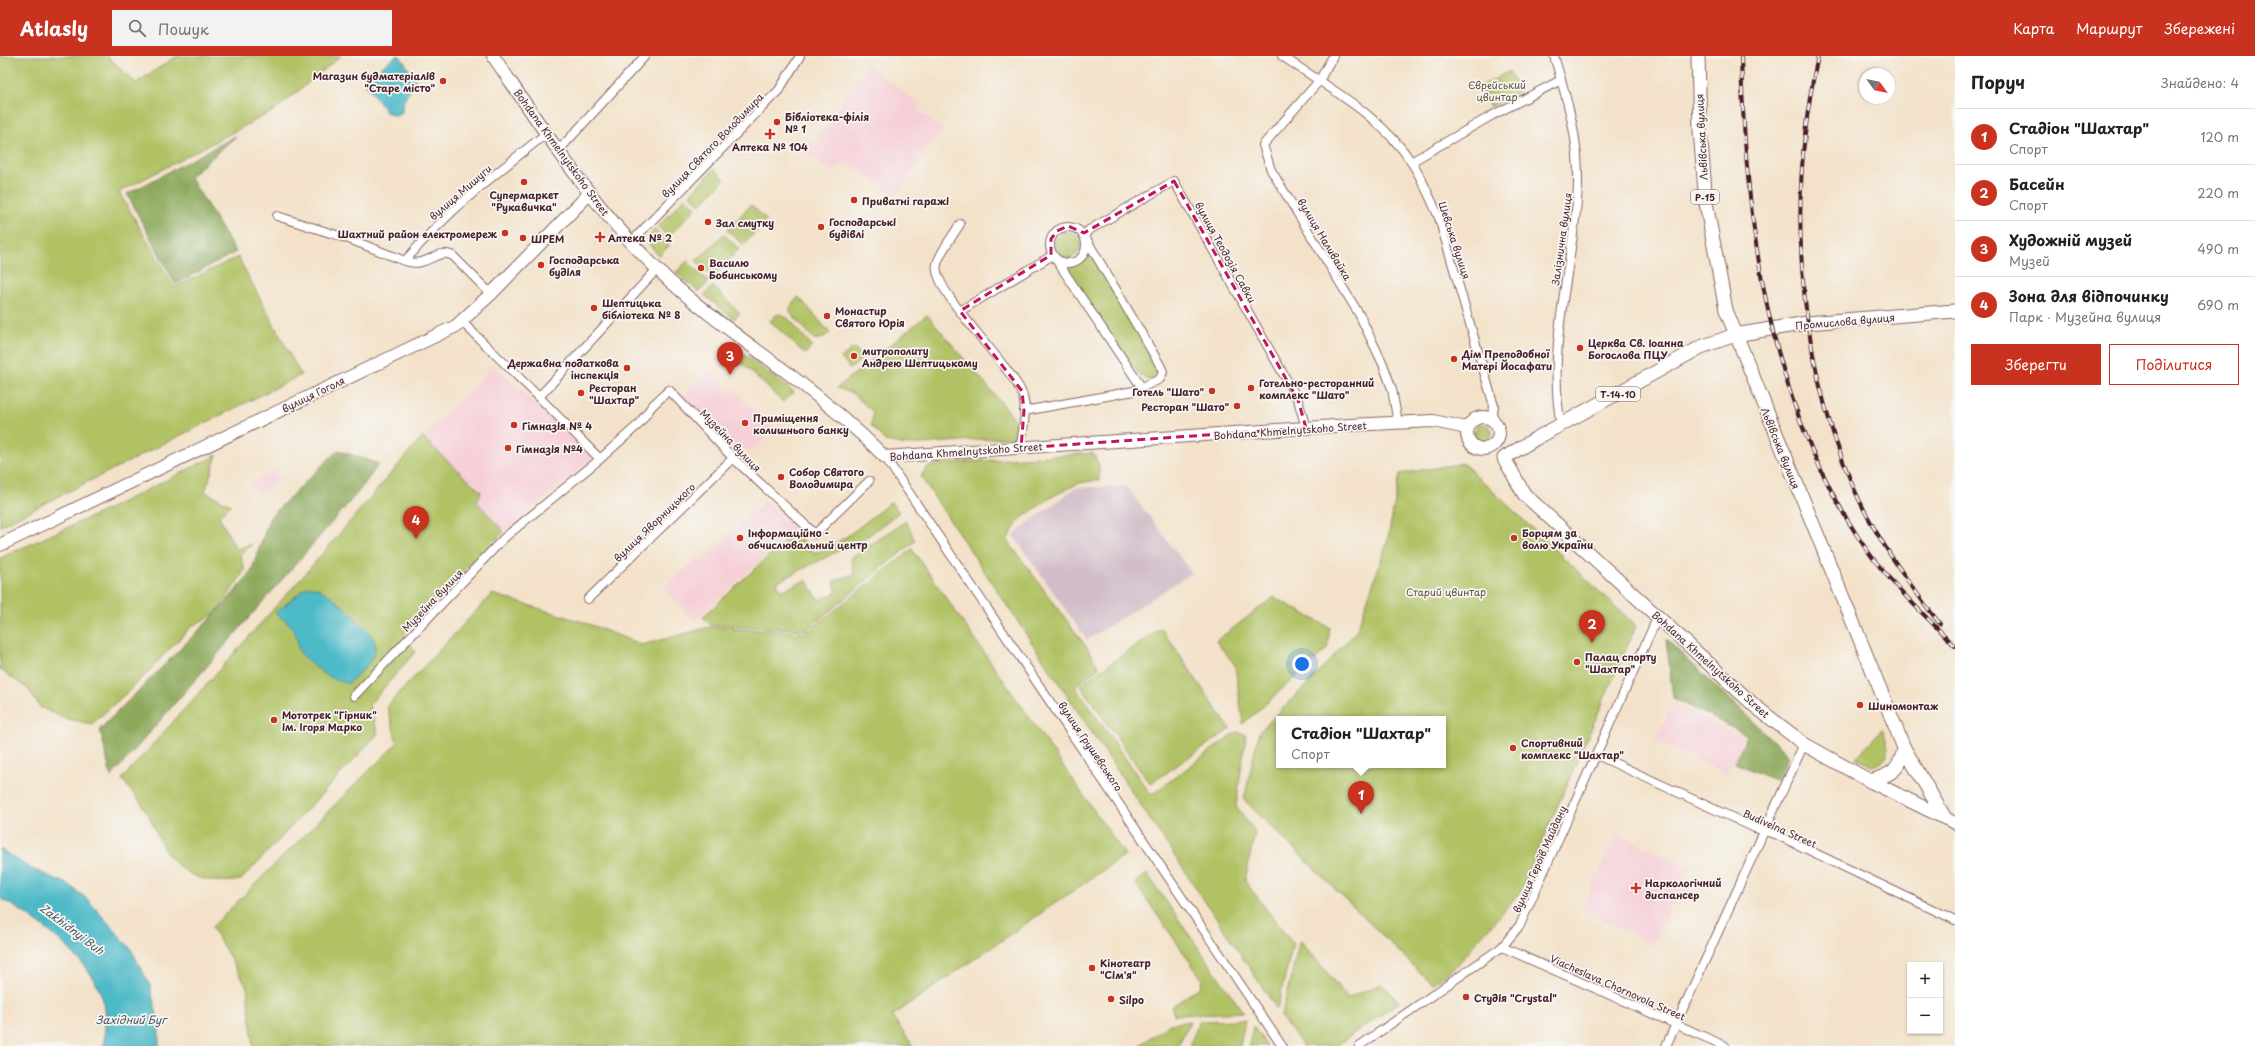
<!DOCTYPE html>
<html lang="uk">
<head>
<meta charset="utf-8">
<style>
  :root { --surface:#fff; --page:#f2f2f2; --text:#222; --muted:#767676; --line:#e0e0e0; --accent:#c8321e }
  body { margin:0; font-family:"Playpen Sans",sans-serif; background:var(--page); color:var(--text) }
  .controls { position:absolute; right:12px; bottom:12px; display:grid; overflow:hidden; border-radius:0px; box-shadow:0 1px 3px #0004 }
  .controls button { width:36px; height:36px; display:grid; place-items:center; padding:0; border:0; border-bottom:1px solid var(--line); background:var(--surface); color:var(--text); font:20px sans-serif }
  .compass { position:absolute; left:1859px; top:12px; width:36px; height:36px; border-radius:50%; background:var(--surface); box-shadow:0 1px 3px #0004; rotate:123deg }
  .you { position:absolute; left:1302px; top:608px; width:14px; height:14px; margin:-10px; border:3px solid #fff; border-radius:50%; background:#1a73e8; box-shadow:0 0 0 6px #1a73e833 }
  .badge { display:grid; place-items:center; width:26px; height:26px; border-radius:50%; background:var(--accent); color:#fff; font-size:13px; font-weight:700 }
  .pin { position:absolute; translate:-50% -33px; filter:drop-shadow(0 1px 2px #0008) }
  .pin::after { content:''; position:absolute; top:21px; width:14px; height:12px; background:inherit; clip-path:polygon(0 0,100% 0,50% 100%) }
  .popup { position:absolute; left:1276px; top:660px; width:170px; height:52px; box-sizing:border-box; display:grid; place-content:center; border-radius:0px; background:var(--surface); filter:drop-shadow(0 1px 3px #0005); font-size:13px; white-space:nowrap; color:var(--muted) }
  .popup b { font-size:15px; color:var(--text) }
  .popup::after { content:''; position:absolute; left:50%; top:100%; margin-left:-8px; border:8px solid transparent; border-top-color:var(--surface) }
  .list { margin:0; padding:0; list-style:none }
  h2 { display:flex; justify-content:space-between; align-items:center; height:52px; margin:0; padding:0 16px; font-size:17px }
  h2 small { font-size:13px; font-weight:400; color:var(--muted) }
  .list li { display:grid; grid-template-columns:26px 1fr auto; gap:12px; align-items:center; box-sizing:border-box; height:56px; padding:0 16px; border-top:1px solid var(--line) }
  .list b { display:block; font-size:15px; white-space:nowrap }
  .list p { margin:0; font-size:13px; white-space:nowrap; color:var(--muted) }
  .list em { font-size:13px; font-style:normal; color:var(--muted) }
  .actions { display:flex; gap:8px; padding:12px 16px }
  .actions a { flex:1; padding:9px 0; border:1px solid var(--accent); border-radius:0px; text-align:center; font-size:14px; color:var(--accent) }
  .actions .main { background:var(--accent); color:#fff }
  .icon { flex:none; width:22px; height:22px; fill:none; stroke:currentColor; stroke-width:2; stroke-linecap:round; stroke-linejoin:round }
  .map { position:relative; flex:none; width:1955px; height:990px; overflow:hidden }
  header { display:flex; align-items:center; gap:24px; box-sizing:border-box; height:56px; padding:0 20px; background:var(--accent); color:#fff }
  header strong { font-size:19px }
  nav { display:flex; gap:22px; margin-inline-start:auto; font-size:14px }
  .search { width:280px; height:36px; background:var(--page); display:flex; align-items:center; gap:10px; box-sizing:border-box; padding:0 14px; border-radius:0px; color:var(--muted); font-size:15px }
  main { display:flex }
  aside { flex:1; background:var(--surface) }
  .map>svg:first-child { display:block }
  .built { fill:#f6cfd7 }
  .industrial { fill:#d1bdc9 }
  .green { fill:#b1c265; stroke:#7e7048; fill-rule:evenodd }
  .forest { fill:#8ca85a; stroke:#6b6442 }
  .water { fill:#4dbac8; stroke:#4c6c7a }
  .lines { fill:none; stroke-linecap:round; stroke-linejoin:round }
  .street-casing { stroke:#856362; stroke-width:10 }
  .secondary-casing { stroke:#856362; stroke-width:14 }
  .primary-casing { stroke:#856362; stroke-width:15 }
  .street { stroke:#fff; stroke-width:8 }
  .secondary { stroke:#fff; stroke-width:12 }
  .primary { stroke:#fff; stroke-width:13 }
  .rail-casing { stroke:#4a1f2b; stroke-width:4 }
  .rail { stroke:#f6f6f2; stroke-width:2.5; stroke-dasharray:8; stroke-linecap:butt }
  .marked { fill:none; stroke:#c2185b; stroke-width:3; stroke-dasharray:8 5; stroke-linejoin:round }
  .poi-dot { fill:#c8321e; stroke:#f6f6f2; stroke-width:1.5 }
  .labels { text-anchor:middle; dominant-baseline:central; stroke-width:3.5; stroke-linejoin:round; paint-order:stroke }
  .shield { fill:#f6f6f2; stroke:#7e6067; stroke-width:1 }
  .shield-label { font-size:9px; font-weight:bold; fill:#4a1f2b }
  .poi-label { font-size:10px; font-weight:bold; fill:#4a1f2b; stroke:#f6f6f2; text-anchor:start }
  .park-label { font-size:10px; fill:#69503c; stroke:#f6f6f2 }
  .street-label { font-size:10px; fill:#4a1f2b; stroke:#f6f6f2 }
  .water-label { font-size:11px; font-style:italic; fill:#4b5562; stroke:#f6f6f2 }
</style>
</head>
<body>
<header>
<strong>Atlasly</strong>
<div class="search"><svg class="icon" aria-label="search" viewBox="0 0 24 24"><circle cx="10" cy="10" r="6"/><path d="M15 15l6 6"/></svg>Пошук</div>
<nav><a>Карта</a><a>Маршрут</a><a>Збережені</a></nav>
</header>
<main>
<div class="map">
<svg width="1955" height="990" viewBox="0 0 1955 990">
  <rect width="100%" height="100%" fill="#f6f6f2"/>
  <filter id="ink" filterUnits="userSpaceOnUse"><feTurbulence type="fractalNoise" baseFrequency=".025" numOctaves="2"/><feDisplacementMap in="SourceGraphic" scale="8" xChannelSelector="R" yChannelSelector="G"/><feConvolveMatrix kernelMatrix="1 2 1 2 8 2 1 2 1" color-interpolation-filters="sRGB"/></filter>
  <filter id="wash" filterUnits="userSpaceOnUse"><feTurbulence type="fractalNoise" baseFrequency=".012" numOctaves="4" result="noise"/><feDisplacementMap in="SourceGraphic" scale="16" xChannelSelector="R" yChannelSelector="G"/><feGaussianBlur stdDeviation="0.9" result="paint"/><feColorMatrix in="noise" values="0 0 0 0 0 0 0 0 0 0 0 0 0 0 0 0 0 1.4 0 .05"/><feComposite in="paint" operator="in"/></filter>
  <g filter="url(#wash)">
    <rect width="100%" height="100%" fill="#f3e2c9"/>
    <!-- built -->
    <g class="built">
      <path d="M867,9L921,49L918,54L942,72L896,139L846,106L832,115L806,98Z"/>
      <path d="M493,308L594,402L504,476L422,381L468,338Z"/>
      <path d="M708,314L731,336L734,333L773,373L751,396L746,391L738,399L681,342Z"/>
      <path d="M275,414L280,424L257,438L251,427Z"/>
      <path d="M765,445L794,473L695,565L663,533L698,501L702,505Z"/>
      <path d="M1673,647L1743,681L1728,718L1655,685Z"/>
      <path d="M1617,778L1690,811L1653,889L1582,852Z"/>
    </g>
    <!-- industrial -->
    <path class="industrial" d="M1126,430L1192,517L1087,584L1013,479L1075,432Z"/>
    <!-- green -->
    <g class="green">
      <path d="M0,0H107L136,27L177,0H341L275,54L119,136L174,231L238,201L301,319L0,470Z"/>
      <path d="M1509,15L1519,35L1490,51L1479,32Z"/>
      <path d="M714,113L725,123L700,149L690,138Z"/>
      <path d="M685,142L696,152L668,181L658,171Z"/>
      <path d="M751,149L767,164L743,189L727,174Z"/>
      <path d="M655,173L670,189L659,200L648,187L650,179Z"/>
      <circle cx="1068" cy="189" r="13"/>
      <path d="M724,178L739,193L713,221L696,205Z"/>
      <path d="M1088,200H1093L1157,308V317L1153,322L1148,324L1140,320L1069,217L1070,212Z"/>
      <path d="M687,205L709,226L699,236L676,216Z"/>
      <path d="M713,230L740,257L734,263L704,239Z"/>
      <path d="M799,241L830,277L820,283H814L790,256V253L793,246Z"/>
      <path d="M781,258L790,264L812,290L805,298L770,265L776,259Z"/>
      <path d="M927,259L1015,363L1014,381L907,389L885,385L871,369L873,356L852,337L837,332Z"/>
      <path d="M734,291L794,336L783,346L730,296Z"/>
      <path d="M854,291L863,302L850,313L841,302Z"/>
      <circle cx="1483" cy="377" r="9"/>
      <path d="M422,381L481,436L477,446L504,476L492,487L495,489L485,502L480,497L404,577L415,596L369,649L378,678L241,824C210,829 185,822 166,796C159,786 155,771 149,760C142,747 131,735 122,723L319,502Z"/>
      <path d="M1093,397L1099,409V424L1079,427L1053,440L1020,463L1007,484L1088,593L1099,612L1075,630L1151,739L1236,676L1246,679L1236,750L1255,776L1245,825L1293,888L1277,953L921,421L926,412L938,408Z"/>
      <path d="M217,399L205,436L231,449L219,461L236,493L252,488L240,499L245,514L216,557L192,570L133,631L92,668L63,662L40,651L28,633L0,613V502L104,455Z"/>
      <path d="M1463,407L1636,570L1520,836L1454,912L1432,928L1244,744L1259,676L1319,616L1357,574L1387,487L1400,418ZM1279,663H1443V709H1279Z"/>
      <path d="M891,446L899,456L868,480L777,526L781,535L806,524L819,544L836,537L834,525L854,518L851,502L906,465L915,485L806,574L711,569L703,561L794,476L812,496C828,500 876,457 891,446Z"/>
      <path d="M912,493L1125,799L892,960L913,990H253L247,931L212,871L397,687L387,650L492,538L586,567L642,589L710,571L806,577Z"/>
      <path d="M1274,541L1330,572L1327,593L1243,668L1235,609L1216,585Z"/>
      <path d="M1161,572L1230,673L1150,728L1080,629Z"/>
      <path d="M1882,673C1889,691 1894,703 1872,710L1856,702Z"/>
      <path d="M1147,818L1243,956L1174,959L1171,951L1200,931L1202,923L1135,827Z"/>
      <path d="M1300,884L1348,942L1382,928L1399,946L1336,990H1303L1281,961Z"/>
      <path d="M1245,964L1240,990H1189L1200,965Z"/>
      <path d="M1190,965L1178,990H1139L1170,968Z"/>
      <path d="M1253,970L1267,990H1249Z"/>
    </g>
    <!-- forest -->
    <g class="forest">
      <path d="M236,80L190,121L236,196L175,228L127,138Z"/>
      <path d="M338,394L379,408L359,435L111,721L100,673L220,553L251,516L270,461Z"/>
      <path d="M1666,583L1789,700L1777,725L1735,707L1747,679L1673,642Z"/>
    </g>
    <!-- water -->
    <g class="water">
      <path d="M396,0H400L416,24L402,48V56L395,60L386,56L364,25Z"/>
      <path d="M308,530C311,531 314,531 317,532C329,536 373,575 375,587C378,603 359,617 349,627C336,628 304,606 299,594C297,591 298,586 297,582C293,570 285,564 275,557Z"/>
      <path d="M0,793L28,811L69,829L87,843L131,893L150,930L159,968V990H104C104,976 107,961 104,947C93,904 37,863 0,842Z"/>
    </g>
  </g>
  <g filter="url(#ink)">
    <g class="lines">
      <!-- street casing -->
      <g class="street-casing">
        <g id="street">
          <path d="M1282,0C1327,31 1382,60 1412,107C1423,125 1431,143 1439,162L1494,350L1492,364"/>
          <path d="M1333,0L1319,25L1263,89L1271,114L1359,258L1383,308L1392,333L1398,367"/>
          <path d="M1554,0C1569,49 1582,93 1577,145C1570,221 1547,294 1561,370"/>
          <path d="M559,94L645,0"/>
          <path d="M1411,106L1491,60L1561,24"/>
          <path d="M277,160L349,183L405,205C446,156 496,117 547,77"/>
          <path d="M960,168C953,180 941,194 937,208C930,233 1009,308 1021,335C1029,352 1022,375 1021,392"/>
          <circle cx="1068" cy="189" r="18"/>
          <path d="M631,186L779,34L800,0"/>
          <path d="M405,205C428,213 436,191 453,200L491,238"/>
          <path d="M960,255L1053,199L1142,332"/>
          <path d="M462,266L539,341L657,213"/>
          <path d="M539,341L600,403L639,368L652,350L669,334L733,402L815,478L869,425"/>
          <path d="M1024,355L1134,335L1160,323L1163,316L1160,309L1084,179L1089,174L1174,125L1298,344L1306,372"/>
          <path d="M885,401L1282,990"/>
          <path d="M588,543L733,402"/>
          <path d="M354,640L504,482L600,403"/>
          <path d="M1597,699L1755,772L1775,778L1955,864"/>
          <path d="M1502,891L1725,990"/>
          <path d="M1359,990L1502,891L1520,869L1658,560"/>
          <path d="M1666,990L1804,688"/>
        </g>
      </g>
      <!-- secondary casing -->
      <g class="secondary-casing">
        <g id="secondary">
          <path d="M493,0C543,73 592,150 657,213C697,252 744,284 789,318C822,343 855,371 885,401L1350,369L1433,365L1467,372"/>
          <circle cx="1483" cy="377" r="16"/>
          <path d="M0,489L456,270L491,238L590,137"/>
          <path d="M1945,762L1955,767"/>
        </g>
      </g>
      <!-- primary casing -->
      <g class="primary-casing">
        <g id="primary">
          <path d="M1698,0L1700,74L1706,147L1726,254L1904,692L1945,762"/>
          <path d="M1870,725C1891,719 1900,714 1904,692"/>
          <path d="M1945,762L1870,725L1804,688L1756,651L1524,438L1504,402L1535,383L1701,291L1735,279L1807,267L1955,255"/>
        </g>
      </g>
      <!-- street -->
      <use href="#street" class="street"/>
      <!-- secondary -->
      <use href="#secondary" class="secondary"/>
      <!-- primary -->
      <use href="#primary" class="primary"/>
      <!-- rail casing -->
      <g class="rail-casing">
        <g id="rail">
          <path d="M1741,0C1745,163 1767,340 1858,481C1884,522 1921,555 1955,590"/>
          <path d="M1818,0C1787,140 1796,295 1852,428C1872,476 1908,527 1940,568"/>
        </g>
      </g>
      <!-- rail -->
      <use href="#rail" class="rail"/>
    </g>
  </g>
  <!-- marked area -->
  <path class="marked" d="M1174,125L1298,344L1306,372L1021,392L1024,355L1022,335L960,255L1051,199V183L1057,175L1068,170L1084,177Z"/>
  <!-- markers -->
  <g class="poi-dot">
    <circle cx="443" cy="25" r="4"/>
    <circle cx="777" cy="66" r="4"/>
    <path d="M768 72h4v4h4v4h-4v4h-4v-4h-4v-4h4z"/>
    <circle cx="524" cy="126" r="4"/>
    <circle cx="854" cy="144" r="4"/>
    <circle cx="708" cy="166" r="4"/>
    <circle cx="821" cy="171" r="4"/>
    <circle cx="505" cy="177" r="4"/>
    <path d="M598 175h4v4h4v4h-4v4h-4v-4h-4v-4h4z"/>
    <circle cx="523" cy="182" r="4"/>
    <circle cx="541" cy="209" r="4"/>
    <circle cx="701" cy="212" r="4"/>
    <circle cx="594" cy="252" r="4"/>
    <circle cx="827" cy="260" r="4"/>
    <circle cx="1580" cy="292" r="4"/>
    <circle cx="854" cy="300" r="4"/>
    <circle cx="1454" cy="303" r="4"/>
    <circle cx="627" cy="312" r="4"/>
    <circle cx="1251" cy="332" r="4"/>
    <circle cx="1212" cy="335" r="4"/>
    <circle cx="581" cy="337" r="4"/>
    <circle cx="1237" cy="350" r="4"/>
    <circle cx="745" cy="367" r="4"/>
    <circle cx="514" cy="369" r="4"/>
    <circle cx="508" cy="392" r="4"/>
    <circle cx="781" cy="421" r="4"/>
    <circle cx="740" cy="482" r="4"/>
    <circle cx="1514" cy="482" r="4"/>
    <circle cx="1577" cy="606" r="4"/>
    <circle cx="1860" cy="649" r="4"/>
    <circle cx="274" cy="664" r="4"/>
    <circle cx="1513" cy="692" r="4"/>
    <path d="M1634 826h4v4h4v4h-4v4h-4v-4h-4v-4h4z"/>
    <circle cx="1092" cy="912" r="4"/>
    <circle cx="1466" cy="941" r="4"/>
    <circle cx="1111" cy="943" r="4"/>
  </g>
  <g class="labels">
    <!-- shield labels -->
    <g class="shield">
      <rect x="1691" y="134" width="28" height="14" rx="3"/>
      <rect x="1596" y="331" width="44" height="14" rx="3"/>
    </g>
    <g class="shield-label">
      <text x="1705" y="141">Р-15</text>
      <text x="1618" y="338">Т-14-10</text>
    </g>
    <!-- poi labels -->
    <g class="poi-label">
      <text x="435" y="19" text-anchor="end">Магазин будматеріалів<tspan x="435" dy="12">"Старе місто"</tspan></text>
      <text x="785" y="60">Бiблiотека-фiлiя<tspan x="785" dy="12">№ 1</tspan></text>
      <text x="770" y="90" text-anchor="middle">Аптека № 104</text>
      <text x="524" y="138" text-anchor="middle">Супермаркет<tspan x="524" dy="12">"Рукавичка"</tspan></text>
      <text x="862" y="144">Приватні гаражі</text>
      <text x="829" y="165">Господарські<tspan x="829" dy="12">будівлі</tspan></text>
      <text x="716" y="166">Зал смутку</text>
      <text x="497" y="177" text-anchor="end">Шахтний район електромереж</text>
      <text x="608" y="181">Аптека № 2</text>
      <text x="531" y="182">ШРЕМ</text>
      <text x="549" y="203">Господарська<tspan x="549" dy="12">буділя</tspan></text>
      <text x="709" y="206">Василю<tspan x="709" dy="12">Бобинському</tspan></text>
      <text x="602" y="246">Шептицька<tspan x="602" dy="12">бібліотека № 8</tspan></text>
      <text x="835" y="254">Монастир<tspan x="835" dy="12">Святого Юрія</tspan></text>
      <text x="1588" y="286">Церква Св. Іоанна<tspan x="1588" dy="12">Богослова ПЦУ</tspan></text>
      <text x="862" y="294">митрополиту<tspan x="862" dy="12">Андрею Шептицькому</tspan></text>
      <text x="1462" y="297">Дім Преподобної<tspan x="1462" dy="12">Матері Йосафати</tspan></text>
      <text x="619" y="306" text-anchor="end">Державна податкова<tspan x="619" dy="12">інспекція</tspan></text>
      <text x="1259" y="326">Готельно-ресторанний<tspan x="1259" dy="12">комплекс "Шато"</tspan></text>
      <text x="589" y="331">Ресторан<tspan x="589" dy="12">"Шахтар"</tspan></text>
      <text x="1204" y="335" text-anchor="end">Готель "Шато"</text>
      <text x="1229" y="350" text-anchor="end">Ресторан "Шато"</text>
      <text x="753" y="361">Приміщення<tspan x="753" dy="12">колишнього банку</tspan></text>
      <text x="522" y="369">Гімназія № 4</text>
      <text x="516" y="392">Гімназія №4</text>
      <text x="789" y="415">Собор Святого<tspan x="789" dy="12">Володимира</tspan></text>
      <text x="748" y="476">Інформаційно -<tspan x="748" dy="12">обчислювальний центр</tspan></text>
      <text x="1522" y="476">Борцям за<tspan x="1522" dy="12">волю України</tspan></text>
      <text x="1585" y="600">Палац спорту<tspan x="1585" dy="12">"Шахтар"</tspan></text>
      <text x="1868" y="649">Шиномонтаж</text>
      <text x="282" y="658">Мототрек "Гірник"<tspan x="282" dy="12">ім. Ігоря Марко</tspan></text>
      <text x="1521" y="686">Спортивний<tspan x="1521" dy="12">комплекс "Шахтар"</tspan></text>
      <text x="1645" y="826">Наркологічний<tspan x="1645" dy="12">диспансер</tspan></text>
      <text x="1100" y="906">Кінотеатр<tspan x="1100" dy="12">"Сім'я"</tspan></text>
      <text x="1474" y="941">Студія "Crystal"</text>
      <text x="1119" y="943">Silpo</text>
    </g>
    <!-- park labels -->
    <g class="park-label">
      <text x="1497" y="28">Єврейський<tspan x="1497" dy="12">цвинтар</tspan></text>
      <text x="1446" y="535">Старий цвинтар</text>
    </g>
    <!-- street labels -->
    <g class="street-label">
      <text transform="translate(1701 81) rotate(-93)">Львівська вулиця</text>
      <text transform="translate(712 89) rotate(-46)">вулиця Святого Володимира</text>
      <text transform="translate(562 96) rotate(54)">Bohdana Khmelnytskoho Street</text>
      <text transform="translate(460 136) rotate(-41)">вулиця Мишуги</text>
      <text transform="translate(1325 183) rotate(59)">вулиця Наливайка</text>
      <text transform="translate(1561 183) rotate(-82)">Залізнична вулиця</text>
      <text transform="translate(1455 184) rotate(72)">Шевська вулиця</text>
      <text transform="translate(1226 196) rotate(61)">вулиця Теодозія Савки</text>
      <text transform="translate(1845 265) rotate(-5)">Промислова вулиця</text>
      <text transform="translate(313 338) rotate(-26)">вулиця Гоголя</text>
      <text transform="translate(1290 374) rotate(-4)">Bohdana Khmelnytskoho Street</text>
      <text transform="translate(731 384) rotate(46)">Музейна вулиця</text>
      <text transform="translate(1781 392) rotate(68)">Львівська вулиця</text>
      <text transform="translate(966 395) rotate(-4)">Bohdana Khmelnytskoho Street</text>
      <text transform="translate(654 466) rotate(-44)">вулиця Яворницького</text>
      <text transform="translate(432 544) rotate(-46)">Музейна вулиця</text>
      <text transform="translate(1711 608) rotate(42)">Bohdana Khmelnytskoho Street</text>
      <text transform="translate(1091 690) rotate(56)">вулиця Грушевського</text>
      <text transform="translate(1780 772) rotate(24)">Budivelna Street</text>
      <text transform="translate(1539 803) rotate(-66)">вулиця Героїв Майдану</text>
      <text transform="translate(1618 931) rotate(24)">Viacheslava Chornovola Street</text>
    </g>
    <!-- water labels -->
    <g class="water-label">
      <text transform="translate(72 873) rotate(37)">Zakhidnyi Buh</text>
      <text x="131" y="963">Західний Буг</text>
    </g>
  </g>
</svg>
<div class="controls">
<button>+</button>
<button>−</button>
</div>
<svg class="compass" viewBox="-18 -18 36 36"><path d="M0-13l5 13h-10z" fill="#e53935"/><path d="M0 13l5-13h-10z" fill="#767676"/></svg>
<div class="you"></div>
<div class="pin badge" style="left:1361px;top:758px">1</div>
<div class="popup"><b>Стадіон &quot;Шахтар&quot;</b>Спорт</div>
<div class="pin badge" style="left:1592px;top:587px">2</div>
<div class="pin badge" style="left:730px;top:319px">3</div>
<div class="pin badge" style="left:416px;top:483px">4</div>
</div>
<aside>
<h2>Поруч<small>Знайдено: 4</small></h2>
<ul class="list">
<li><span class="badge">1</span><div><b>Стадіон &quot;Шахтар&quot;</b><p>Спорт</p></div><em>120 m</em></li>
<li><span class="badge">2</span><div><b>Басейн</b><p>Спорт</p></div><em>220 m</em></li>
<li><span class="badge">3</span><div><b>Художній музей</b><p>Музей</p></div><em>490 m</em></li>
<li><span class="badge">4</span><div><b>Зона для відпочинку</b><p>Парк · Музейна вулиця</p></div><em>690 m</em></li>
</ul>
<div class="actions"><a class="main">Зберегти</a><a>Поділитися</a></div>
</aside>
</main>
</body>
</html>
